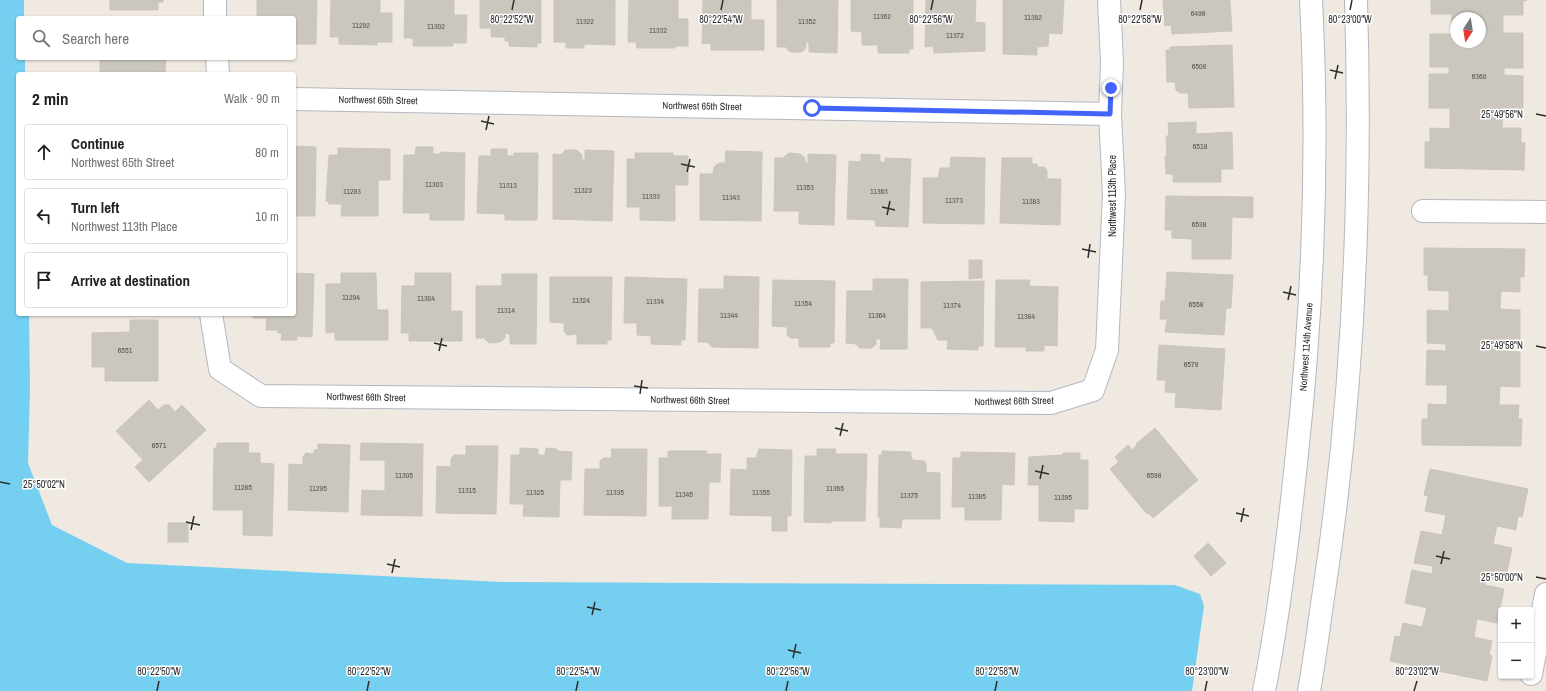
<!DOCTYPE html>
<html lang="en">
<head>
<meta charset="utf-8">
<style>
  :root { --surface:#fff; --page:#f6f6f6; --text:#202124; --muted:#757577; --line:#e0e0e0 }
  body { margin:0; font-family:"Archivo Narrow",sans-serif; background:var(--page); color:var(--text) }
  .controls { position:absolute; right:12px; bottom:12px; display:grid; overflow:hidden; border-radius:4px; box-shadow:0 1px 3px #0004 }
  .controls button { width:36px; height:36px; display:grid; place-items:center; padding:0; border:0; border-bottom:1px solid var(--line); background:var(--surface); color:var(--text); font:20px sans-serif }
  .compass { position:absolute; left:1450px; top:12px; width:36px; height:36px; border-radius:50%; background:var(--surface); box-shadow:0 1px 3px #0004; rotate:192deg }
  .stop { position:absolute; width:12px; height:12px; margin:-9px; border:3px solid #4264fb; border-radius:50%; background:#fff }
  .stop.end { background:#4264fb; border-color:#fff; box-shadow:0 1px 4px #0008 }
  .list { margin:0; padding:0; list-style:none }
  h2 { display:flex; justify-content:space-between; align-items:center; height:52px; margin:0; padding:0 16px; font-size:17px }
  h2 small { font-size:13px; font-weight:400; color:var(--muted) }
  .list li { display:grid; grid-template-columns:26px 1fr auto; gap:12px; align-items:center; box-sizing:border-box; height:56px; margin:0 8px 8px; padding:0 8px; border:1px solid var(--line); border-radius:4px }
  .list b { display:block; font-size:15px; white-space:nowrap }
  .list p { margin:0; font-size:13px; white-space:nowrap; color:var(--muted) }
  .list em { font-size:13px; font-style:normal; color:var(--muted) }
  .icon { flex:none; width:22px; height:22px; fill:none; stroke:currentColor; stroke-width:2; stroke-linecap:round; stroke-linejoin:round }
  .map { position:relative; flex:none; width:1546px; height:691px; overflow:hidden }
  .search { position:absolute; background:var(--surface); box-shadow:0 1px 3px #0004; left:16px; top:16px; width:280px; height:44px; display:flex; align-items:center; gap:10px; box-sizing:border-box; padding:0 14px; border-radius:4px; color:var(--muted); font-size:15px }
  .panel { position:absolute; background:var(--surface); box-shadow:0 1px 3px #0004; left:16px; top:72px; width:280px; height:244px; border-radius:4px }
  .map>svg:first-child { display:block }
  .water { fill:#75cff0 }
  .building { fill:#cbc7bf; stroke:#cbc5ba; fill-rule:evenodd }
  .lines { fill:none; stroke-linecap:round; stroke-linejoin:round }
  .minor-casing { stroke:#b4b7c1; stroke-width:24 }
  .minor { stroke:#fff; stroke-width:22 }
  .route { stroke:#4264fb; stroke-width:5 }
  .ticks { fill:none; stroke:#2e2e2e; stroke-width:1.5 }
  .labels { text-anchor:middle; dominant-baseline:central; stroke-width:3; stroke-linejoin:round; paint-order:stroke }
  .number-label { font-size:8px; fill:#555452 }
  .street-label { font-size:10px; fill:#2e2e2e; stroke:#fff }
  .ticks-label { font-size:10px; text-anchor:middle; fill:#2e2e2e; stroke:#fff; stroke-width:3; stroke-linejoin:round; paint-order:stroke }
</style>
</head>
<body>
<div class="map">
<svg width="1546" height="691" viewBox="0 0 1546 691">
  <rect width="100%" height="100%" fill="#efe9e1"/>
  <!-- water -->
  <path class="water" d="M0,0H24V18H18V58H25V74H18V314H29L30,389L28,463L52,525L127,563L502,582L1175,585L1200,594L1204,606L1192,691H0Z"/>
  <!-- building -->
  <g class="building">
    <path d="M110,0H163V2H158V10H110Z"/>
    <path d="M257,0H317L316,44H294V18H257Z"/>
    <path d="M331,0H380V13H392V42H377V45L339,44V37H330Z"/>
    <path d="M405,0H454V15H467L466,43H452L453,46H413V38H404Z"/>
    <path d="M480,0H541V43H537V47L509,46V41H505V37H491V28H480Z"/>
    <path d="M554,0H615V45L584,44V48H566V42H554Z"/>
    <path d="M629,0H678V19H688V46H675V48H637L636,42H628Z"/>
    <path d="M703,0H751V20H764V50H711V43L702,44Z"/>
    <path d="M777,0H838L837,53L809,52V42H806V47L802,52H790L786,47H777Z"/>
    <path d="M851,0H913V49H909V53H878V45H862V32L851,31Z"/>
    <path d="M926,0H976L975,22L985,23V51L934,53L933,46L925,47Z"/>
    <path d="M1003,0H1064L1062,34L1049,33L1048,46L1037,47V55L1003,54Z"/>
    <path d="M1163,0H1230L1232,31L1172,34L1171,25L1165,26Z"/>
    <path d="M1431,0H1527L1523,1V15H1503V33H1523V68H1504V75L1523,76V110H1503L1502,128H1521V143H1525L1524,170L1425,168V142H1430V128L1450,129V108H1429V74H1449V67H1430V34H1451L1452,14H1431ZM1456,18H1480V42H1456Z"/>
    <path d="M1232,45L1234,107L1189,108L1188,93H1180L1176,90L1175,82H1167L1166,50H1170V47Z"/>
    <path d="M100,58H166L165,72H158V74H100Z"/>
    <path d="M1196,122V134L1232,132L1233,169H1221V182H1173V174H1166L1165,156H1167L1166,136H1169L1168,123Z"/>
    <path d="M294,146L316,147L315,216H294Z"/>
    <path d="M416,147H433V154H440V152L465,153L464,220H430V213H403L404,155H415Z"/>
    <path d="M338,148L390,149V180H378V216H341L342,204H329L328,201H326L329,155H338Z"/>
    <path d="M491,149H507V156H514V153H538L537,220H505V214L477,213L479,156H491Z"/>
    <path d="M565,150H577L582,155V160H585V150L614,151L612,221L553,219V154L561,155Z"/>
    <path d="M726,151L762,152L761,221L700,220V174H713L714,167L719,163H725Z"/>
    <path d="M635,153H673V156H688V185H675V221L640,220V207H627V159H635Z"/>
    <path d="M789,153L800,154L805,158V163L808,164V154L836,155L834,225L799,224V211H774L775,158H783Z"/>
    <path d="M861,154L880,155V162H885V158L911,159L908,227L876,226L875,220L847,219L849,161L861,162Z"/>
    <path d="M951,157L985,158L984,224L923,223V178H938L940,168H950Z"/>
    <path d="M1002,158H1032V164H1037V167H1044L1047,170V179H1061L1060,225L1000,223Z"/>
    <path d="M1166,196L1253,197V218L1232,217L1231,259H1192V239L1172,238V230H1165Z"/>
    <path d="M1424,248L1525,249L1524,277H1520V292L1501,291L1500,309L1520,310V344H1501V351L1520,352V387L1500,386L1499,405H1519L1518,419H1522L1521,446L1422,445V419H1428V404L1447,405V385H1426L1427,350L1446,351V344L1427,343V310L1449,311V291L1428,290V275H1424Z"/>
    <path d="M969,260H982V278L969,279Z"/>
    <path d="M1167,272L1233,275L1231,308H1226L1224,335L1165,332L1167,319H1160L1161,301H1165Z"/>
    <path d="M294,273L314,274L312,337L297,336V340H281L282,333H278V330H266L267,318H253V314H294Z"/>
    <path d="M341,273H376L377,310H388V340H335V332L326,333V284H341Z"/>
    <path d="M415,273H451V311H462V341H409V333H401L402,286H415Z"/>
    <path d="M502,274H537L536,344H510V334L505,333V338L500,342L489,343L484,338H476V286H502Z"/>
    <path d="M724,276L759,277L758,348L712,347L707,342H698L699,289H724Z"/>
    <path d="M550,277H612L611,340H607V344H577V334L567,335L564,331V323L550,322Z"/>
    <path d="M625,277L687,279L685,340H681V345L651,344V336L637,335V323H624Z"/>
    <path d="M873,279H908L907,349H880L881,339H876V344L872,348H860L856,344L846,343L847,291H873Z"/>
    <path d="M773,280L835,281L834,343H830V347H799V338H790L787,335V327L772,326Z"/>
    <path d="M996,280H1030L1029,286L1058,287L1057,346L1044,345V351H1026V347H995Z"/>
    <path d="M984,281L983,346H978V350L947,349L948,340H938L932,328H921V282Z"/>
    <path d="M130,320H158V381H105V367H92V333L130,332Z"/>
    <path d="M1159,345L1225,349L1221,410L1175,407L1176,393L1165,392L1166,380H1157Z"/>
    <path d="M149,400L158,410L164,405H169L175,412L182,405L206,430L149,482L135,467L143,460L116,431Z"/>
    <path d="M1155,428L1198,480L1153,518L1148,513L1147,514L1110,469L1119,462L1115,457L1128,445L1132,450L1137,445L1136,444Z"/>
    <path d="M217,443H249L248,453H260V463L274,464L272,536L243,535V510H213L214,448H217Z"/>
    <path d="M361,443L423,444L422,516L361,515L362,490L385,491V460H360Z"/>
    <path d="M318,444L350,445L348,512L288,510L289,464L303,465V457L306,453L314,454V450H318Z"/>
    <path d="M466,446H498L496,514L436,513L437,466L451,467V459L454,455H466Z"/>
    <path d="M520,448L538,449V455H545L546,448L557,449V451L572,452L571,480H560L559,517L523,516L524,504H510L511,455H520Z"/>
    <path d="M611,449H647L646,516L584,515L585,469H600V461L603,458H612Z"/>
    <path d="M759,449L792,450L791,516H787V531H772V516L730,515L731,469L747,470V458H756Z"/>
    <path d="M817,449H836L835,454H867L865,521H831V523L804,522L805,456H817Z"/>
    <path d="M668,451H707L706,454H721L720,482H709L708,519H672V506H659V458H668Z"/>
    <path d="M882,451L911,452V457L913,460L924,461L926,464V472L940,473V519H902L901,528L880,527V517H878L879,455H882Z"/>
    <path d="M961,452L1015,453L1014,485L1002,484L1001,520H965V507H952L953,458H961Z"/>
    <path d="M1063,453H1080V460H1088V509H1074V522L1039,521V485H1028L1029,457L1063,455Z"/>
    <path d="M1430,469L1528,489L1522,517L1518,516L1516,530L1497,526L1493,544L1512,548L1505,581L1486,578L1485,585L1504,589L1497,623L1477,619L1474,637L1492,641L1489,655L1492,656L1487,681L1390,661L1395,636L1400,637L1403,623L1422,627L1427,608L1405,603L1412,570L1432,574L1433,566L1414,563L1421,531L1442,535L1446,515L1425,511L1428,496L1424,495Z"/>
    <rect x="168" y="523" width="20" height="19"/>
    <path d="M1208,543L1226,563L1211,576L1194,556Z"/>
  </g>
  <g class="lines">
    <!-- minor casing -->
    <g class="minor-casing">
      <g id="minor">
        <path d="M215,0V18"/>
        <path d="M217,58L218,74"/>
        <path d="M294,99L1110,114"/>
        <path d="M1423,211L1546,212"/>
        <path d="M211,314L220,369L261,396L1051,403L1093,390L1107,350L1114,194L1110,114L1112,62L1109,0"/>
        <path d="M1531,674L1546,594"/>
        <path d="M1264,691C1279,616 1288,540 1296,463C1313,310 1319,154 1311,0"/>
        <path d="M1309,691C1315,658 1319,624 1324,591C1354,394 1362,199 1356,0"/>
      </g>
    </g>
    <!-- minor -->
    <use href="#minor" class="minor"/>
  </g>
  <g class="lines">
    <!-- route -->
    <path class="route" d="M812,108L1110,114L1111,88"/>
  </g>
  <!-- ticks -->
  <path class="ticks" d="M512,10L514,0M721,10L723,0M931,10L933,0M1140,10L1142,0M1350,10L1352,0M1330,70L1343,73M1335,79L1338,65M1536,114L1546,116M481,121L494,124M486,130L489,116M681,164L695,167M687,172L690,159M882,207L895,210M887,215L890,201M1082,249L1096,252M1088,258L1090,244M1283,292L1296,295M1288,300L1291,286M434,343L447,346M1536,346L1546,348M439,351L442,338M634,386L648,388M640,394L642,380M835,428L848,431M840,436L843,423M1035,471L1049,474M1040,479L1043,465M0,482L10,484M1236,513L1249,516M186,522L200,525M1241,522L1244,508M191,530L194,516M1436,556L1450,559M387,564L400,567M1441,564L1444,551M392,573L395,559M1536,577L1546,579M587,607L601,610M592,615L595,602M788,650L801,653M793,658L796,644M157,691L159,681M367,691L369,681M576,691L578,681M786,691L788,681M995,691L997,681M1205,691L1207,681M1414,691L1417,681"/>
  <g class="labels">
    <!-- number labels -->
    <g class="number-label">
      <text x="1198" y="13">6498</text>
      <text x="882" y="16">11362</text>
      <text x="1033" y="17">11382</text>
      <text x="585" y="21">11322</text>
      <text x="807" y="21">11352</text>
      <text x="361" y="25">11292</text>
      <text x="436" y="26">11302</text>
      <text x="658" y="30">11332</text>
      <text x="955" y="35">11372</text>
      <text x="1199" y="66">6508</text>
      <text x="1479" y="76">6360</text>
      <text x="1200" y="146">6518</text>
      <text x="434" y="184">11303</text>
      <text x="508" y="185">11313</text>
      <text x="805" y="187">11353</text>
      <text x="583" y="190">11323</text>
      <text x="352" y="191">11293</text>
      <text x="879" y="191">11363</text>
      <text x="651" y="196">11333</text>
      <text x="731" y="197">11343</text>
      <text x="954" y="200">11373</text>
      <text x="1031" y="201">11383</text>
      <text x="1199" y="224">6538</text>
      <text x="351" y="297">11294</text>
      <text x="426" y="298">11304</text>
      <text x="581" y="300">11324</text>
      <text x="655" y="301">11334</text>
      <text x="803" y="303">11354</text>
      <text x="1196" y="304">6558</text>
      <text x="952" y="305">11374</text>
      <text x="506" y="310">11314</text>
      <text x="729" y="315">11344</text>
      <text x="877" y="315">11364</text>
      <text x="1026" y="316">11384</text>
      <text x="125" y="350">6551</text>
      <text x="1191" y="364">6578</text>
      <text x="159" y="445">6571</text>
      <text x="404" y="475">11305</text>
      <text x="1154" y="475">6598</text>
      <text x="243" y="487">11285</text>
      <text x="318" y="488">11295</text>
      <text x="835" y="488">11365</text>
      <text x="467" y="490">11315</text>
      <text x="535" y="492">11325</text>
      <text x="615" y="492">11335</text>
      <text x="761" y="492">11355</text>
      <text x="684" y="494">11345</text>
      <text x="909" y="495">11375</text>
      <text x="977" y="496">11385</text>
      <text x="1063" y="497">11395</text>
    </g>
    <!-- street labels -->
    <g class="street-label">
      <text transform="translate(378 100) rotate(1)">Northwest 65th Street</text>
      <text transform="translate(702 106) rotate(1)">Northwest 65th Street</text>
      <text transform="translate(1112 196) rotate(-90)">Northwest 113th Place</text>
      <text transform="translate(1306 347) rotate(-86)">Northwest 114th Avenue</text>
      <text transform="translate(366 397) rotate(1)">Northwest 66th Street</text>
      <text transform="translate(690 400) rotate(1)">Northwest 66th Street</text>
      <text transform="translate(1014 401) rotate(-1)">Northwest 66th Street</text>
    </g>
  </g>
  <g class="ticks-label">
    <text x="512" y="23">80°22'52"W</text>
    <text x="721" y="23">80°22'54"W</text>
    <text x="931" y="23">80°22'56"W</text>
    <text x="1140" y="23">80°22'58"W</text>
    <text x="1350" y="23">80°23'00"W</text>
    <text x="1502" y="118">25°49'56"N</text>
    <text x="1502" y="349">25°49'58"N</text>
    <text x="44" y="488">25°50'02"N</text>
    <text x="1502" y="581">25°50'00"N</text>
    <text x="159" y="675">80°22'50"W</text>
    <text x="369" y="675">80°22'52"W</text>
    <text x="578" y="675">80°22'54"W</text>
    <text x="788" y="675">80°22'56"W</text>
    <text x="997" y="675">80°22'58"W</text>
    <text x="1207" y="675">80°23'00"W</text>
    <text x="1417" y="675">80°23'02"W</text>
  </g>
</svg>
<div class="controls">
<button>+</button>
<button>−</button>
</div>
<svg class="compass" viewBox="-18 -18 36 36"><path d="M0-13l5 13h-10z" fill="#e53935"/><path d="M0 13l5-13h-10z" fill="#757577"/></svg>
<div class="stop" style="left:812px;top:108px"></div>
<div class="stop end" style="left:1111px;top:88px"></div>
<div class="search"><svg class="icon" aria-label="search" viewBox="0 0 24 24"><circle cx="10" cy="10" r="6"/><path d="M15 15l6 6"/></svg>Search here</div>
<section class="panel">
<h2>2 min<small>Walk · 90 m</small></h2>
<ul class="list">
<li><svg class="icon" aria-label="ahead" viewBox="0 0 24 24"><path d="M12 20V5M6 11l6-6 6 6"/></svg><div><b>Continue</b><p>Northwest 65th Street</p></div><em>80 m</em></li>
<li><svg class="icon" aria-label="left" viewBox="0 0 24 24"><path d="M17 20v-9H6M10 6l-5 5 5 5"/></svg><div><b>Turn left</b><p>Northwest 113th Place</p></div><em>10 m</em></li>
<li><svg class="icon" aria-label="arrive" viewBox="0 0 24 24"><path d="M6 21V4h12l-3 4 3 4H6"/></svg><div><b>Arrive at destination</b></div></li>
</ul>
</section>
</div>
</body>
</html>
